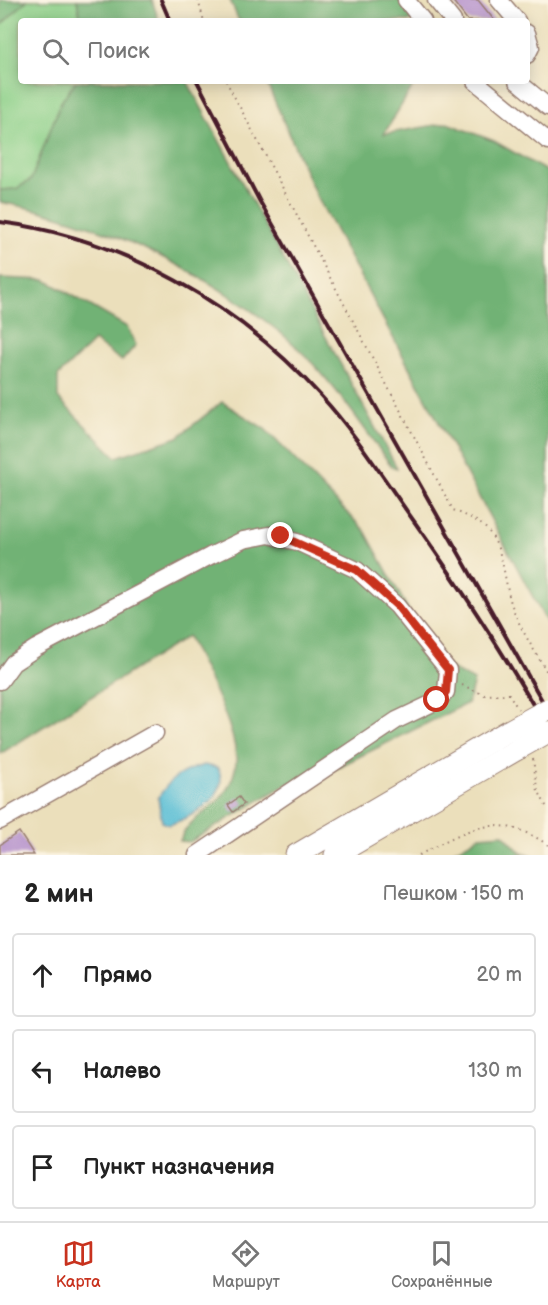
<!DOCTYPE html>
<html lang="ru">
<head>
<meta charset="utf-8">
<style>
  :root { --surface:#fff; --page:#f6f6f6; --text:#222; --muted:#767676; --line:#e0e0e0; --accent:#c8321e }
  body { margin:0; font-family:"Balsamiq Sans",sans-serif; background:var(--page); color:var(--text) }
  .stop { position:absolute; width:18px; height:18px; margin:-14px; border:4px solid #c8321e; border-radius:50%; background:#fff }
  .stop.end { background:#c8321e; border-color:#fff; box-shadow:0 2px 6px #0008 }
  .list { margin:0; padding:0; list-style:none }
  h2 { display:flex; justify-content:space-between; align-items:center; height:78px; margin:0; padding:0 24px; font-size:26px }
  h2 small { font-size:20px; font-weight:400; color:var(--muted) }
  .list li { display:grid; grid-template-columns:39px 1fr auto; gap:18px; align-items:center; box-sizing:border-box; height:84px; margin:0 12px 12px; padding:0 12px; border:2px solid var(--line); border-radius:6px }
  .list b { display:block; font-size:22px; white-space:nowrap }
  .list em { font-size:20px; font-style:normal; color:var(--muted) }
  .icon { flex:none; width:33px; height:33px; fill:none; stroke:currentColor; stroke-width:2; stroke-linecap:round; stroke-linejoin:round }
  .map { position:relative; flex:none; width:548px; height:855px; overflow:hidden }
  .search { position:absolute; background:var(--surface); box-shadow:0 3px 15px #0003; left:18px; right:18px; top:18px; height:66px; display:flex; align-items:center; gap:15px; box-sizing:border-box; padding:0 21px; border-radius:6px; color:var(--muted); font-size:22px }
  .sheet { height:366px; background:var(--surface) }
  nav { display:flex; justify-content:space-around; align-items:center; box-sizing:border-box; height:84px; border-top:2px solid var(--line); background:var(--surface); font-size:16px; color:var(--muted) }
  nav a { display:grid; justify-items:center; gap:3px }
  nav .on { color:var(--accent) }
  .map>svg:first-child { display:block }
  .green { fill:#8cd089; stroke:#6b785a; stroke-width:1.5 }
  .forest { fill:#71b275; stroke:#5e6850; stroke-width:1.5 }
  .water { fill:#58bed5; stroke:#516e80; stroke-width:1.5 }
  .building { fill:#b997ce }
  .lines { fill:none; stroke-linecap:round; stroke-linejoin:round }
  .minor-casing { stroke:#9a7f73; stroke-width:19 }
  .major-casing { stroke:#9a7f73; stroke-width:23 }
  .path { stroke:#9a7f73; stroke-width:2; stroke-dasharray:1.5 4.5; stroke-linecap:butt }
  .minor { stroke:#fff; stroke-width:16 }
  .major { stroke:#fff; stroke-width:21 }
  .rail { stroke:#4a1f2b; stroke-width:4 }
  .major-bridge-casing { stroke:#9a7f73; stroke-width:23; stroke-linecap:butt }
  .major-bridge { stroke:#fff; stroke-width:21 }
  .route { stroke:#c8321e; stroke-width:8 }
</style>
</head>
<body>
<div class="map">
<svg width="548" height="855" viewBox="0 0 548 855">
  <rect width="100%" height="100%" fill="#fcf5e5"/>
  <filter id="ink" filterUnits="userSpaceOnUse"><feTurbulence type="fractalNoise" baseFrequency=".0167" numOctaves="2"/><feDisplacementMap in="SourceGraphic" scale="12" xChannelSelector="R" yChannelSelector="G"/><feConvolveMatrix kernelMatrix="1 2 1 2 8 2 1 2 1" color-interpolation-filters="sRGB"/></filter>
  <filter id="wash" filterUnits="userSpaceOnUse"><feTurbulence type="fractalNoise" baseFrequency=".008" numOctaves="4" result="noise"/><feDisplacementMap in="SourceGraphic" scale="24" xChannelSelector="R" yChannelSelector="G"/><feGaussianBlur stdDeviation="1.35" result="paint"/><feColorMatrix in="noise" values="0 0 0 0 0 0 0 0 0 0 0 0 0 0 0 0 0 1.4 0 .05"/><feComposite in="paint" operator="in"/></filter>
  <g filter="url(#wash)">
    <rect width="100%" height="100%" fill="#ebdfbb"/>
    <!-- green -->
    <path class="green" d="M27,0H77L81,21H21V81H76L61,102L31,180L16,189L0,190V26Z"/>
    <!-- forest -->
    <g class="forest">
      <path d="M0,0H27L0,26Z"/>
      <path d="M77,0H152L159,21H81Z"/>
      <path d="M230,0H407L424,21H239Z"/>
      <path d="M76,81H187L397,468L392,467C359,421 326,371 282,334C202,269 101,221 0,202V190L16,189L31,180L61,102Z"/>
      <path d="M266,81H416L384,134L447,123L494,141L548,172V625L314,191Z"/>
      <path d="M0,278L46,280L127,327L136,345L122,361L94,341L58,376V398L116,457L178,437L222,402L265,429L365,531L420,631L440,663L474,681L468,703L324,774L285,785L190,842L180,841C187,819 209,812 223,795C231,784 237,770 236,756C233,719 203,670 188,636L0,754Z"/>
      <path d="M503,834L521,853L533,855H447L480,836Z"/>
    </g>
    <!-- water -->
    <path class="water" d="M204,765L218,768C232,797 191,817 169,825L162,822L158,798C170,778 182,771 204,765Z"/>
    <g id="blocks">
      <!-- building -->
      <g class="building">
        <path d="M452,0H478L495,21H468Z"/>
        <path d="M239,797L244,804L233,812L228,805Z"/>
        <path d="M19,832L34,855H0V845Z"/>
      </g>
    </g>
  </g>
  <g filter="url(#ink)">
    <use href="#blocks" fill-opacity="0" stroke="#9a7f73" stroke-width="1.5"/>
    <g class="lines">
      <!-- minor casing -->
      <g class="minor-casing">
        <g id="minor">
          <path d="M406,0L423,21"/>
          <path d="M436,0L453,21"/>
          <path d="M499,0L517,21"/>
          <path d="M527,33L531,47L527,55"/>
          <path d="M475,81L548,141"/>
          <path d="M517,81L548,107"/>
          <path d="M0,681L13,663L36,648L210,556L243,540L269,535L297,542L357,570L397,606L448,670L446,692L437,701L397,720L197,855"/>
          <path d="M0,821L155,733"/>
        </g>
      </g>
      <!-- major casing -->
      <g class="major-casing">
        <g id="major">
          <path d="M296,855L508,731"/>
          <path d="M335,855L518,749"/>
        </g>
      </g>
      <!-- path -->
      <g class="path">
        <path d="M198,0L204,21"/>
        <path d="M226,81L453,510C466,516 480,520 489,532C504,551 504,580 511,603C519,628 535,651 548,674"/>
        <path d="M462,685L485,695L509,694L518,709"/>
        <path d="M533,759L537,788L548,810"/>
        <path d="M419,855C468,829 496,810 548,845"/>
      </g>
      <!-- minor -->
      <use href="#minor" class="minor"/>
      <!-- major -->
      <use href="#major" class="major"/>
      <!-- rail -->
      <g class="rail">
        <path d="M161,0L170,21"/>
        <path d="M197,81L259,200L548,711"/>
        <path d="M0,222C124,238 238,304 321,396C357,435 385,481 416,524C463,591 508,659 548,731"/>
      </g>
      <!-- major-bridge casing -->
      <g class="major-bridge-casing">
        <g id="major-bridge">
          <path d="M508,731L548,709"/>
          <path d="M518,749L548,732"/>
        </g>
      </g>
      <!-- major-bridge -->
      <use href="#major-bridge" class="major-bridge"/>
    </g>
  </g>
  <g class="lines" filter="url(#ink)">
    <!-- route -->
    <path class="route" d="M281,536L357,570L373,584L397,606L448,670L446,692L437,700"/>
  </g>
</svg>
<div class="stop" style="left:437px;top:700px"></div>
<div class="stop end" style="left:281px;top:536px"></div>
<div class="search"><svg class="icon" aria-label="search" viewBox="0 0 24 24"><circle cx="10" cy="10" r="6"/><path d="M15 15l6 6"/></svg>Поиск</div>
</div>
<section class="sheet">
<h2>2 мин<small>Пешком · 150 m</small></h2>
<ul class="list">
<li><svg class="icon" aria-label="ahead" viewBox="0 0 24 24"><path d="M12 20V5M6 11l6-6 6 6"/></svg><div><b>Прямо</b></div><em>20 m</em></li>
<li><svg class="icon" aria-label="left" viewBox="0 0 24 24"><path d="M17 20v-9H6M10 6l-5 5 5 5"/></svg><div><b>Налево</b></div><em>130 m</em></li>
<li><svg class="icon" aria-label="arrive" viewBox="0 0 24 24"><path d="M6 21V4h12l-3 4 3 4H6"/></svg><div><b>Пункт назначения</b></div></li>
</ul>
</section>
<nav>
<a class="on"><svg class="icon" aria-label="map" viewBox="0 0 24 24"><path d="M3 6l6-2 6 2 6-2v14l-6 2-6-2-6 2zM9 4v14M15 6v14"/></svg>Карта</a>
<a><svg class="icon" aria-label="directions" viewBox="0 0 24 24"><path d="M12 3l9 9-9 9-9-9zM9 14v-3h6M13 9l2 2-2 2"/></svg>Маршрут</a>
<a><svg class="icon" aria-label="saved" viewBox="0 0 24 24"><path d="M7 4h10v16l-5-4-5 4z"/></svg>Сохранённые</a>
</nav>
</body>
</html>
